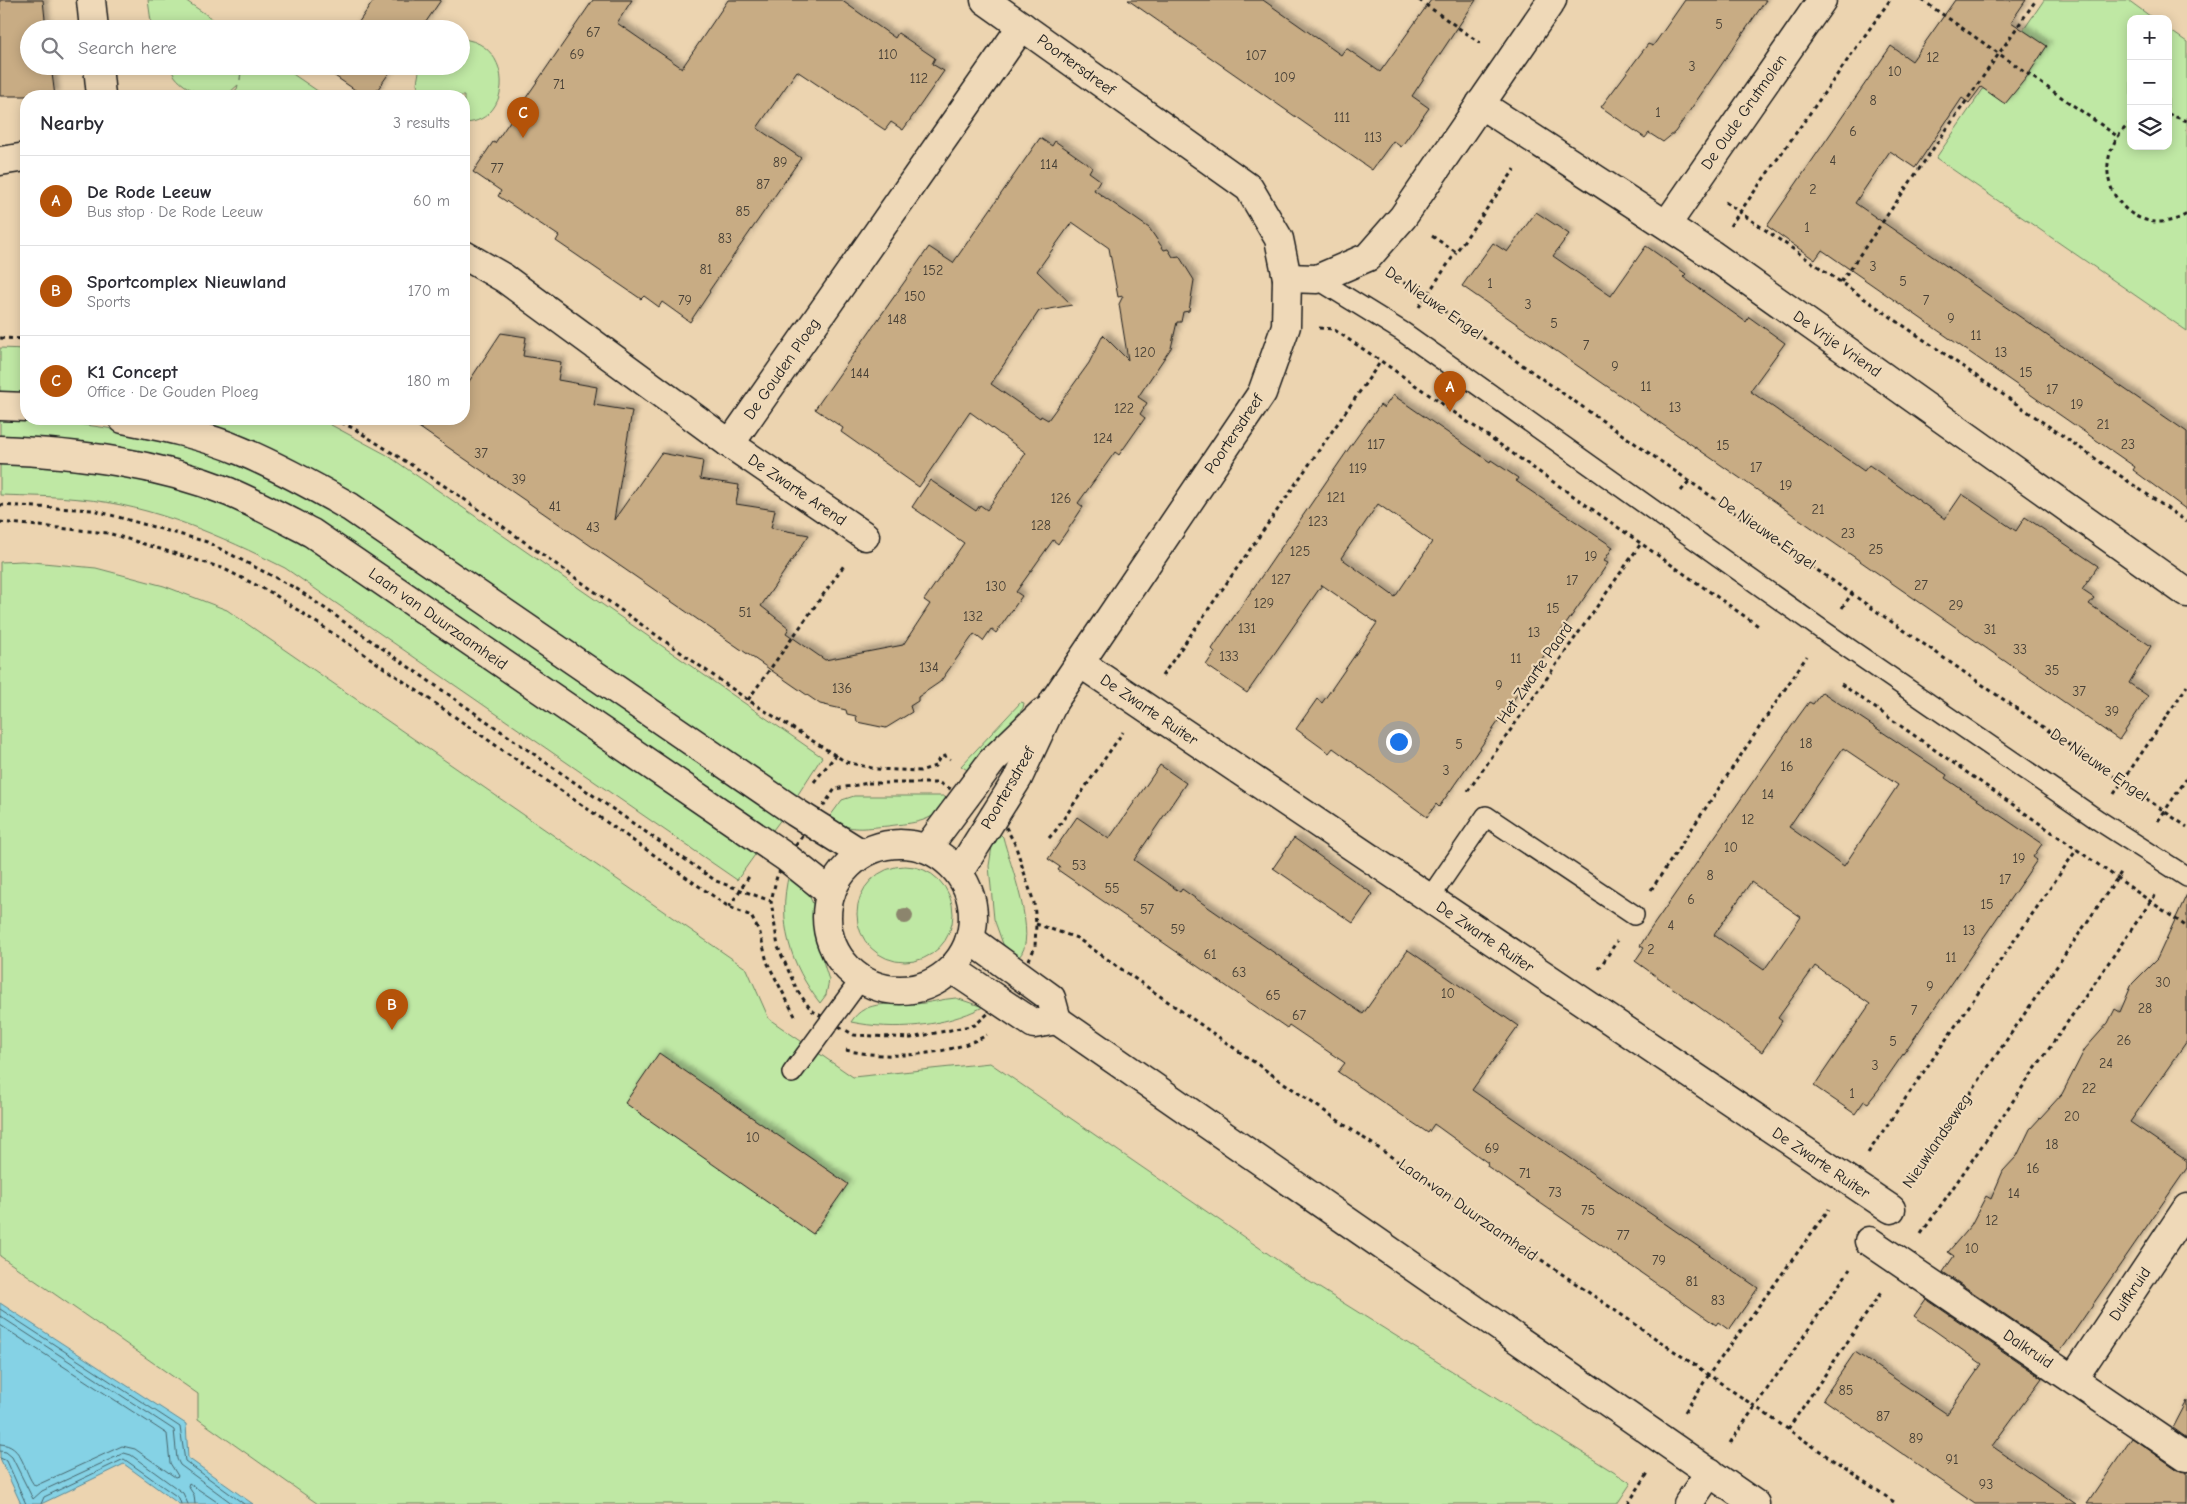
<!DOCTYPE html>
<html lang="en">
<head>
<meta charset="utf-8">
<style>
  :root { --surface:#fff; --page:#f7f7f7; --text:#2b2b33; --muted:#7c7c81; --line:#e1e1e2; --accent:#b45309 }
  body { margin:0; font-family:"Comic Neue",sans-serif; background:var(--page); color:var(--text) }
  .controls { position:absolute; right:15px; top:15px; display:grid; overflow:hidden; border-radius:10px; box-shadow:0 2px 12px #0003 }
  .controls button { width:45px; height:45px; display:grid; place-items:center; padding:0; border:0; border-bottom:1px solid var(--line); background:var(--surface); color:var(--text); font:25px sans-serif }
  .you { position:absolute; left:1398px; top:741px; width:18px; height:18px; margin:-12px; border:4px solid #fff; border-radius:50%; background:#1a73e8; box-shadow:0 0 0 8px #1a73e833 }
  .badge { display:grid; place-items:center; width:32px; height:32px; border-radius:50%; background:var(--accent); color:#fff; font-size:16px; font-weight:700 }
  .pin { position:absolute; translate:-50% -41px; filter:drop-shadow(0 1px 2px #0008) }
  .pin::after { content:''; position:absolute; top:26px; width:18px; height:15px; background:inherit; clip-path:polygon(0 0,100% 0,50% 100%) }
  .list { margin:0; padding:0; list-style:none }
  h2 { display:flex; justify-content:space-between; align-items:center; height:65px; margin:0; padding:0 20px; font-size:21px }
  h2 small { font-size:16px; font-weight:400; color:var(--muted) }
  .list li { display:grid; grid-template-columns:32px 1fr auto; gap:15px; align-items:center; box-sizing:border-box; height:90px; padding:0 20px; border-top:1px solid var(--line) }
  .list b { display:block; font-size:19px; white-space:nowrap }
  .list p { margin:0; font-size:16px; white-space:nowrap; color:var(--muted) }
  .list em { font-size:16px; font-style:normal; color:var(--muted) }
  .icon { flex:none; width:28px; height:28px; fill:none; stroke:currentColor; stroke-width:2; stroke-linecap:round; stroke-linejoin:round }
  .map { position:relative; flex:none; width:2187px; height:1504px; overflow:hidden }
  .search { position:absolute; background:var(--surface); box-shadow:0 2px 12px #0003; left:20px; top:20px; width:450px; height:55px; display:flex; align-items:center; gap:12px; box-sizing:border-box; padding:0 18px; border-radius:28px; color:var(--muted); font-size:19px }
  .panel { position:absolute; background:var(--surface); box-shadow:0 2px 12px #0003; left:20px; top:90px; width:450px; height:335px; border-radius:20px }
  .map>svg:first-child { display:block }
  .green { fill:#bfe8a4; stroke:#6e8260 }
  .water { fill:#85d2e5; stroke:#5b8995 }
  .lines { fill:none; stroke-linecap:round; stroke-linejoin:round }
  .shore { stroke:#46656c; stroke-width:1 }
  .building { fill:#c8ac84; stroke:#1c1c1c; fill-rule:evenodd; filter:url(#shadow) }
  .service-casing { stroke:#1c1c1c; stroke-width:22 }
  .minor-casing { stroke:#1c1c1c; stroke-width:31 }
  .tertiary-casing { stroke:#1c1c1c; stroke-width:31 }
  .path { stroke:#1c1c1c; stroke-width:3; stroke-dasharray:4 4; stroke-linecap:butt }
  .service { stroke:#efd9b8; stroke-width:19 }
  .minor { stroke:#efd9b8; stroke-width:28 }
  .tertiary { stroke:#efd9b8; stroke-width:28 }
  .tree { fill:#8c856d }
  .labels { text-anchor:middle; dominant-baseline:central; stroke-width:4.5; stroke-linejoin:round; paint-order:stroke }
  .number-label { font-size:14px; fill:#474036 }
  .street-label { font-size:16px; fill:#1c1c1c; stroke:#efd9b8 }
</style>
</head>
<body>
<div class="map">
<svg width="2187" height="1504" viewBox="0 0 2187 1504">
  <defs>
    <filter id="shadow"><feDropShadow dx="4.5" dy="-4.5" stdDeviation="2.5" flood-color="#0004"/></filter>
  </defs>
  <rect width="100%" height="100%" fill="#ecd4b0"/>
  <filter id="ink" filterUnits="userSpaceOnUse"><feTurbulence type="fractalNoise" baseFrequency=".02" numOctaves="2"/><feDisplacementMap in="SourceGraphic" scale="10" xChannelSelector="R" yChannelSelector="G"/><feConvolveMatrix kernelMatrix="1 2 1 2 8 2 1 2 1" color-interpolation-filters="sRGB"/></filter>
  <g filter="url(#ink)">
    <!-- green -->
    <g class="green">
      <path d="M148,0H185L227,29H152Z"/>
      <path d="M2044,0H2128L2154,19H2131V146H2168V29L2187,42V331L1936,158Z"/>
      <path d="M461,39C514,42 514,122 464,123V96H420L417,83L420,66H461Z"/>
      <path d="M171,66H241L240,80L242,66H281L325,96H227L237,89L238,85C234,88 230,93 226,95C210,103 171,84 171,66Z"/>
      <path d="M0,348L26,349V395L0,393Z"/>
      <path d="M0,418C79,422 157,431 231,460C259,471 287,486 314,498L782,818L770,834L327,528L0,438Z"/>
      <path d="M181,419H320L387,455L822,757L795,799L365,501L312,470L272,452Z"/>
      <path d="M0,464L79,465L197,492L294,536L757,852L737,880L285,568C221,536 153,505 80,499C54,496 27,496 0,495Z"/>
      <path d="M22,561L96,568L164,586L227,610L747,969L769,1019L853,1077L990,1063L1305,1279L1631,1483L1617,1504H318L198,1419V1394L0,1256V562Z"/>
      <path d="M1021,702L1024,703L1023,708L972,773L961,766Z"/>
      <path d="M854,796H943L950,800C930,824 916,822 888,826C862,828 853,832 828,819L842,800Z"/>
      <path d="M999,833L1003,837C1009,862 1040,939 1018,958L1003,944L994,919L989,866L993,840Z"/>
      <circle cx="905" cy="914" r="48"/>
      <path d="M789,874L806,888L813,904L816,939L829,980L826,995L820,1003C790,965 777,921 789,874Z"/>
      <path d="M956,998L983,1007C943,1027 895,1031 851,1022C866,998 893,1006 916,1004C929,1003 942,999 956,998Z"/>
    </g>
    <!-- water -->
    <path class="water" d="M0,1303L186,1424L188,1458L253,1504H179L124,1464L41,1504H21L0,1458Z"/>
    <g class="lines">
      <!-- shore -->
      <g class="shore">
        <path d="M0,1309L180,1427L185,1461L244,1504"/>
        <path d="M0,1316L174,1430L177,1459L180,1465L233,1504"/>
        <path d="M0,1325L167,1434L170,1463L178,1476L175,1477L135,1449L122,1446L35,1486C23,1472 24,1445 0,1444"/>
        <path d="M0,1451L6,1452L12,1457L33,1499L42,1491L124,1453L131,1455L183,1493L188,1504"/>
        <path d="M0,1458L7,1461L26,1504"/>
        <path d="M41,1504L44,1497L124,1459L179,1498L181,1504"/>
        <path d="M195,1504L194,1495L188,1486L189,1483L220,1504"/>
      </g>
    </g>
    <!-- building -->
    <g class="building">
      <path d="M0,0H43L46,29H29V66H51L55,96H0Z"/>
      <path d="M374,0H441L421,29H354Z"/>
      <path d="M593,0H632L617,23L682,68L728,0H841L895,38L898,33L935,58L932,64L944,71L903,130L891,122L885,130L797,71L757,128L801,158L709,291L710,292L690,322L662,302L659,307L644,296L641,299L600,271L556,241L559,236L498,196L501,191L473,172L493,142L495,143Z"/>
      <path d="M1128,0H1263L1341,55L1346,48L1380,72L1431,0H1476L1412,96L1429,108L1401,147L1393,141L1372,170Z"/>
      <path d="M1685,0H1766L1675,132L1663,142L1649,133L1645,138L1601,107L1648,44L1653,46Z"/>
      <path d="M1955,0H2026L2011,22L2047,46L2026,78L2005,104L1981,87L1969,103L1962,98L1915,168L1890,151L1855,203L2187,432V510L2133,470L2135,467L1822,250L1815,260L1767,226L1891,46L1912,61Z"/>
      <path d="M328,66H394L373,96H364L326,70Z"/>
      <path d="M1040,138L1052,146L1055,141L1092,167L1089,172L1100,180L1094,190L1149,228L1164,250L1168,249L1173,257L1179,256L1194,280L1189,311L1183,312L1181,322H1177L1171,348L1138,397L1147,403L1140,414L1145,418L1119,455L1115,452L1078,503L1083,507L1071,525L1058,544L1053,540L1016,592L1022,596L996,633L991,629L983,641L974,634L940,682L918,697V701L910,706L912,712L886,728L857,722L856,716L847,714L846,710L820,704L407,419H464V389L501,333L526,337L523,356L561,362L558,380L597,387L594,405L632,411L614,520L661,453L703,461L700,479L739,485L736,504L775,510L771,528L809,535L761,606L789,628L786,633L825,660L903,645L930,604L924,600L964,543L912,507L930,480L976,511L980,505L987,510L1026,453L970,412L919,487L841,432L843,428L815,409L929,247L953,263ZM1072,222L1109,248L1118,297L1123,296L1119,304L1128,360L1103,335L1089,363L1048,420L1041,416L1040,418L991,384L1039,311L1072,305L1037,271Z"/>
      <path d="M1536,212L1569,234L1553,256L1611,296L1646,246L1686,274L1683,277L1746,322L1749,317L1785,343L1750,391L1864,471L1869,465L1945,519L1962,494L2016,531L2025,517L2098,566L2082,590L2094,598L2089,604L2151,646L2129,683L2148,696L2119,740L1462,286L1493,243L1507,252Z"/>
      <path d="M1393,395L1490,462L1491,460L1518,478L1516,481L1613,547L1604,561L1608,563L1598,578L1439,807L1436,804L1427,817L1333,748L1329,753L1296,729L1317,699L1322,703L1377,623L1322,585L1247,693L1206,665L1215,652L1212,649L1222,634L1352,444L1380,405L1384,408ZM1378,504L1432,542L1395,597L1341,558Z"/>
      <path d="M1822,692L1947,775L1945,778L2042,844L2033,857L2037,860L1879,1089L1868,1103L1864,1101L1855,1114L1814,1086L1870,1004L1815,966L1778,1018L1782,1021L1762,1052L1635,961L1644,948L1640,946L1650,930L1798,717L1809,702L1813,704ZM1843,748L1898,785L1844,866L1789,827ZM1751,882L1801,917L1764,970L1714,935Z"/>
      <path d="M1160,765L1186,783L1134,860L1180,892L1182,889L1205,905L1363,1014L1408,950L1518,1026L1472,1090L1758,1288L1729,1330L1718,1322L1716,1325L1533,1198L1487,1166L1488,1163L1434,1124L1428,1133L1338,1072L1345,1063L1289,1025L1287,1028L1058,870L1060,867L1048,859L1077,817L1109,839Z"/>
      <path d="M1294,838L1373,894L1353,923L1273,868Z"/>
      <path d="M2187,894V1041L2130,1122L2187,1161V1168L2060,1352L1943,1272L1954,1256L1948,1252L1971,1225L1986,1196L1991,1199L2003,1171L2017,1156L2030,1129L2062,1094L2085,1049L2108,1023L2115,1009L2120,1012L2132,984L2157,959Z"/>
      <path d="M659,1053L848,1184L813,1234L625,1103Z"/>
      <path d="M1926,1299L2042,1378L1992,1446L2076,1504H1975L1823,1399L1855,1352L1947,1414L1982,1364L1914,1316Z"/>
      <path d="M2187,1401V1438L2173,1428Z"/>
      <path d="M2132,1438L2178,1470L2187,1472V1504H2087Z"/>
    </g>
    <g class="lines">
      <!-- service casing -->
      <g class="service-casing">
        <g id="service">
          <path d="M1317,279L1403,332L1825,632L2098,820L2187,877"/>
          <path d="M1429,899L1486,816L1634,915"/>
          <path d="M792,1073L861,979"/>
        </g>
      </g>
      <!-- minor casing -->
      <g class="minor-casing">
        <g id="minor">
          <path d="M91,0L94,29"/>
          <path d="M98,66L101,96"/>
          <path d="M1480,104L1711,254L2187,593"/>
          <path d="M0,161L26,157"/>
          <path d="M1667,224L1822,0"/>
          <path d="M464,255L504,278L730,444L1022,26"/>
          <path d="M1287,278L1317,279L1368,257L1403,217L1552,0"/>
          <path d="M730,444L865,536"/>
          <path d="M1080,663L1891,1209"/>
          <path d="M1869,1241L2187,1457"/>
          <path d="M2073,1379L2187,1208"/>
          <path d="M1688,1504L1710,1472"/>
        </g>
      </g>
      <!-- tertiary casing -->
      <g class="tertiary-casing">
        <g id="tertiary">
          <path d="M0,406L26,407"/>
          <path d="M123,419C163,427 204,435 241,451C279,467 315,487 350,507L795,812L862,854"/>
          <path d="M0,450C78,453 156,463 229,492C257,504 285,519 312,533L787,858L831,893"/>
          <circle cx="900" cy="917" r="73"/>
          <path d="M927,848L992,761L1042,713"/>
          <path d="M959,872L1018,778L1054,701L1262,393L1286,326L1287,278L1279,239L1249,188L985,0"/>
          <path d="M952,969L1034,1024L1057,1020L1051,998L970,939"/>
          <path d="M1057,1020L1755,1504"/>
        </g>
      </g>
      <!-- path -->
      <g class="path">
        <path d="M1419,0L1480,43"/>
        <path d="M1922,0L2117,136"/>
        <path d="M2168,114L2187,121"/>
        <path d="M2131,122C2075,171 2131,247 2187,214"/>
        <path d="M1725,202L2187,522"/>
        <path d="M1730,226L1890,0"/>
        <path d="M1432,236L1456,252L1515,169"/>
        <path d="M1397,278L2187,827"/>
        <path d="M1841,282L2036,0"/>
        <path d="M1419,307L1456,252"/>
        <path d="M1319,328L1333,329L1381,361"/>
        <path d="M0,338L26,339"/>
        <path d="M334,419L353,428L454,492L748,700L846,762L876,769L920,771L935,766L940,757L946,756L950,759"/>
        <path d="M1681,491L1690,480"/>
        <path d="M0,505L93,510L207,542L297,589L716,881L771,901"/>
        <path d="M0,522L108,533L222,568L272,593L367,656L729,907L751,916L760,933L767,962L796,1018"/>
        <path d="M1842,608L1853,592"/>
        <path d="M1162,676L1381,361L1760,627"/>
        <path d="M1841,684L2187,927"/>
        <path d="M748,700L845,564"/>
        <path d="M814,782L836,755"/>
        <path d="M868,783H939L961,794L1003,822L1015,844L1034,903L1036,924L1035,947L1027,964L1000,1003L975,1025L911,1038L854,1035L811,1010L797,990L778,947L771,901L777,876L787,858L835,789Z"/>
        <path d="M1468,791L1642,542"/>
        <path d="M2114,794L2187,686"/>
        <path d="M2158,821L2187,778"/>
        <path d="M1049,838L1056,830L1123,732"/>
        <path d="M1651,890L1807,656"/>
        <path d="M729,907L750,875"/>
        <path d="M1036,924L1077,938L1304,1097L1897,1504"/>
        <path d="M1599,969L1617,941"/>
        <path d="M846,1050C887,1060 949,1056 987,1035"/>
        <path d="M1868,1153L2077,849"/>
        <path d="M1911,1180L2122,871"/>
        <path d="M1921,1234L2156,894"/>
        <path d="M1685,1412L1708,1376L1829,1209"/>
        <path d="M1788,1429L1882,1291"/>
        <path d="M1730,1443L1850,1269"/>
        <path d="M1628,1504L1648,1473"/>
      </g>
      <!-- service -->
      <use href="#service" class="service"/>
      <!-- minor -->
      <use href="#minor" class="minor"/>
      <!-- tertiary -->
      <use href="#tertiary" class="tertiary"/>
    </g>
    <!-- trees -->
    <circle class="tree" cx="905" cy="916" r="8"/>
  </g>
  <g class="labels">
    <!-- number labels -->
    <g class="number-label">
      <text x="1719" y="24">5</text>
      <text x="593" y="32">67</text>
      <text x="577" y="54">69</text>
      <text x="888" y="54">110</text>
      <text x="1256" y="55">107</text>
      <text x="1933" y="57">12</text>
      <text x="1692" y="66">3</text>
      <text x="1895" y="71">10</text>
      <text x="1285" y="77">109</text>
      <text x="919" y="78">112</text>
      <text x="559" y="84">71</text>
      <text x="1873" y="100">8</text>
      <text x="1658" y="112">1</text>
      <text x="1342" y="117">111</text>
      <text x="1853" y="131">6</text>
      <text x="1373" y="137">113</text>
      <text x="1833" y="160">4</text>
      <text x="780" y="162">89</text>
      <text x="1049" y="164">114</text>
      <text x="497" y="168">77</text>
      <text x="763" y="184">87</text>
      <text x="1813" y="189">2</text>
      <text x="743" y="211">85</text>
      <text x="1807" y="227">1</text>
      <text x="725" y="238">83</text>
      <text x="1873" y="266">3</text>
      <text x="706" y="269">81</text>
      <text x="933" y="270">152</text>
      <text x="1903" y="281">5</text>
      <text x="1490" y="283">1</text>
      <text x="915" y="296">150</text>
      <text x="685" y="300">79</text>
      <text x="1926" y="300">7</text>
      <text x="1528" y="304">3</text>
      <text x="1951" y="318">9</text>
      <text x="897" y="319">148</text>
      <text x="1554" y="323">5</text>
      <text x="1976" y="335">11</text>
      <text x="1586" y="345">7</text>
      <text x="1145" y="352">120</text>
      <text x="2001" y="352">13</text>
      <text x="1615" y="366">9</text>
      <text x="2026" y="372">15</text>
      <text x="860" y="373">144</text>
      <text x="1646" y="386">11</text>
      <text x="2052" y="389">17</text>
      <text x="2077" y="404">19</text>
      <text x="1675" y="407">13</text>
      <text x="1124" y="408">122</text>
      <text x="2103" y="424">21</text>
      <text x="1103" y="438">124</text>
      <text x="1376" y="444">117</text>
      <text x="2128" y="444">23</text>
      <text x="1723" y="445">15</text>
      <text x="481" y="453">37</text>
      <text x="1756" y="467">17</text>
      <text x="1358" y="468">119</text>
      <text x="519" y="479">39</text>
      <text x="1786" y="485">19</text>
      <text x="1336" y="497">121</text>
      <text x="1061" y="498">126</text>
      <text x="555" y="506">41</text>
      <text x="1818" y="509">21</text>
      <text x="1318" y="521">123</text>
      <text x="1041" y="525">128</text>
      <text x="593" y="527">43</text>
      <text x="1848" y="533">23</text>
      <text x="1876" y="549">25</text>
      <text x="1300" y="551">125</text>
      <text x="1591" y="556">19</text>
      <text x="1281" y="579">127</text>
      <text x="1572" y="580">17</text>
      <text x="1921" y="585">27</text>
      <text x="996" y="586">130</text>
      <text x="1264" y="603">129</text>
      <text x="1956" y="605">29</text>
      <text x="1553" y="608">15</text>
      <text x="745" y="612">51</text>
      <text x="973" y="616">132</text>
      <text x="1247" y="628">131</text>
      <text x="1990" y="629">31</text>
      <text x="1534" y="632">13</text>
      <text x="2020" y="649">33</text>
      <text x="1229" y="656">133</text>
      <text x="1516" y="658">11</text>
      <text x="929" y="667">134</text>
      <text x="2052" y="670">35</text>
      <text x="1499" y="685">9</text>
      <text x="842" y="688">136</text>
      <text x="2079" y="691">37</text>
      <text x="2112" y="711">39</text>
      <text x="1806" y="743">18</text>
      <text x="1459" y="744">5</text>
      <text x="1787" y="766">16</text>
      <text x="1446" y="770">3</text>
      <text x="1768" y="794">14</text>
      <text x="1748" y="819">12</text>
      <text x="1731" y="847">10</text>
      <text x="2019" y="858">19</text>
      <text x="1079" y="865">53</text>
      <text x="1710" y="875">8</text>
      <text x="2005" y="879">17</text>
      <text x="1112" y="888">55</text>
      <text x="1691" y="899">6</text>
      <text x="1987" y="904">15</text>
      <text x="1147" y="909">57</text>
      <text x="1671" y="925">4</text>
      <text x="1178" y="929">59</text>
      <text x="1969" y="930">13</text>
      <text x="1651" y="949">2</text>
      <text x="1210" y="954">61</text>
      <text x="1951" y="957">11</text>
      <text x="1239" y="972">63</text>
      <text x="2163" y="982">30</text>
      <text x="1930" y="986">9</text>
      <text x="1448" y="993">10</text>
      <text x="1273" y="995">65</text>
      <text x="2145" y="1008">28</text>
      <text x="1914" y="1010">7</text>
      <text x="1299" y="1015">67</text>
      <text x="2124" y="1040">26</text>
      <text x="1893" y="1041">5</text>
      <text x="2106" y="1063">24</text>
      <text x="1875" y="1065">3</text>
      <text x="2089" y="1088">22</text>
      <text x="1852" y="1093">1</text>
      <text x="2072" y="1116">20</text>
      <text x="753" y="1137">10</text>
      <text x="2052" y="1144">18</text>
      <text x="1492" y="1148">69</text>
      <text x="2033" y="1168">16</text>
      <text x="1525" y="1173">71</text>
      <text x="1555" y="1192">73</text>
      <text x="2014" y="1193">14</text>
      <text x="1588" y="1210">75</text>
      <text x="1992" y="1220">12</text>
      <text x="1623" y="1235">77</text>
      <text x="1972" y="1248">10</text>
      <text x="1659" y="1260">79</text>
      <text x="1692" y="1281">81</text>
      <text x="1718" y="1300">83</text>
      <text x="1846" y="1390">85</text>
      <text x="1883" y="1416">87</text>
      <text x="1916" y="1438">89</text>
      <text x="1952" y="1459">91</text>
      <text x="1986" y="1484">93</text>
    </g>
    <!-- street labels -->
    <g class="street-label">
      <text transform="translate(1076 65) rotate(36)">Poortersdreef</text>
      <text transform="translate(1744 112) rotate(-55)">De Oude Grutmolen</text>
      <text transform="translate(1434 303) rotate(35)">De Nieuwe Engel</text>
      <text transform="translate(1837 344) rotate(35)">De Vrije Vriend</text>
      <text transform="translate(782 369) rotate(-55)">De Gouden Ploeg</text>
      <text transform="translate(1234 434) rotate(-56)">Poortersdreef</text>
      <text transform="translate(797 490) rotate(34)">De Zwarte Arend</text>
      <text transform="translate(1767 533) rotate(35)">De Nieuwe Engel</text>
      <text transform="translate(438 619) rotate(35)">Laan van Duurzaamheid</text>
      <text transform="translate(1535 673) rotate(-55)">Het Zwarte Paard</text>
      <text transform="translate(1149 710) rotate(34)">De Zwarte Ruiter</text>
      <text transform="translate(2099 765) rotate(35)">De Nieuwe Engel</text>
      <text transform="translate(1008 788) rotate(-60)">Poortersdreef</text>
      <text transform="translate(1485 937) rotate(34)">De Zwarte Ruiter</text>
      <text transform="translate(1937 1141) rotate(-56)">Nieuwlandseweg</text>
      <text transform="translate(1821 1163) rotate(34)">De Zwarte Ruiter</text>
      <text transform="translate(1468 1210) rotate(35)">Laan van Duurzaamheid</text>
      <text transform="translate(2130 1294) rotate(-56)">Duifkruid</text>
      <text transform="translate(2028 1349) rotate(34)">Dalkruid</text>
    </g>
  </g>
</svg>
<div class="controls">
<button>+</button>
<button>−</button>
<button><svg class="icon" aria-label="layers" viewBox="0 0 24 24"><path d="M12 4l9 5-9 5-9-5zM3 14l9 5 9-5"/></svg></button>
</div>
<div class="you"></div>
<div class="pin badge" style="left:1450px;top:412px">A</div>
<div class="pin badge" style="left:392px;top:1030px">B</div>
<div class="pin badge" style="left:523px;top:138px">C</div>
<div class="search"><svg class="icon" aria-label="search" viewBox="0 0 24 24"><circle cx="10" cy="10" r="6"/><path d="M15 15l6 6"/></svg>Search here</div>
<section class="panel">
<h2>Nearby<small>3 results</small></h2>
<ul class="list">
<li><span class="badge">A</span><div><b>De Rode Leeuw</b><p>Bus stop · De Rode Leeuw</p></div><em>60 m</em></li>
<li><span class="badge">B</span><div><b>Sportcomplex Nieuwland</b><p>Sports</p></div><em>170 m</em></li>
<li><span class="badge">C</span><div><b>K1 Concept</b><p>Office · De Gouden Ploeg</p></div><em>180 m</em></li>
</ul>
</section>
</div>
</body>
</html>
